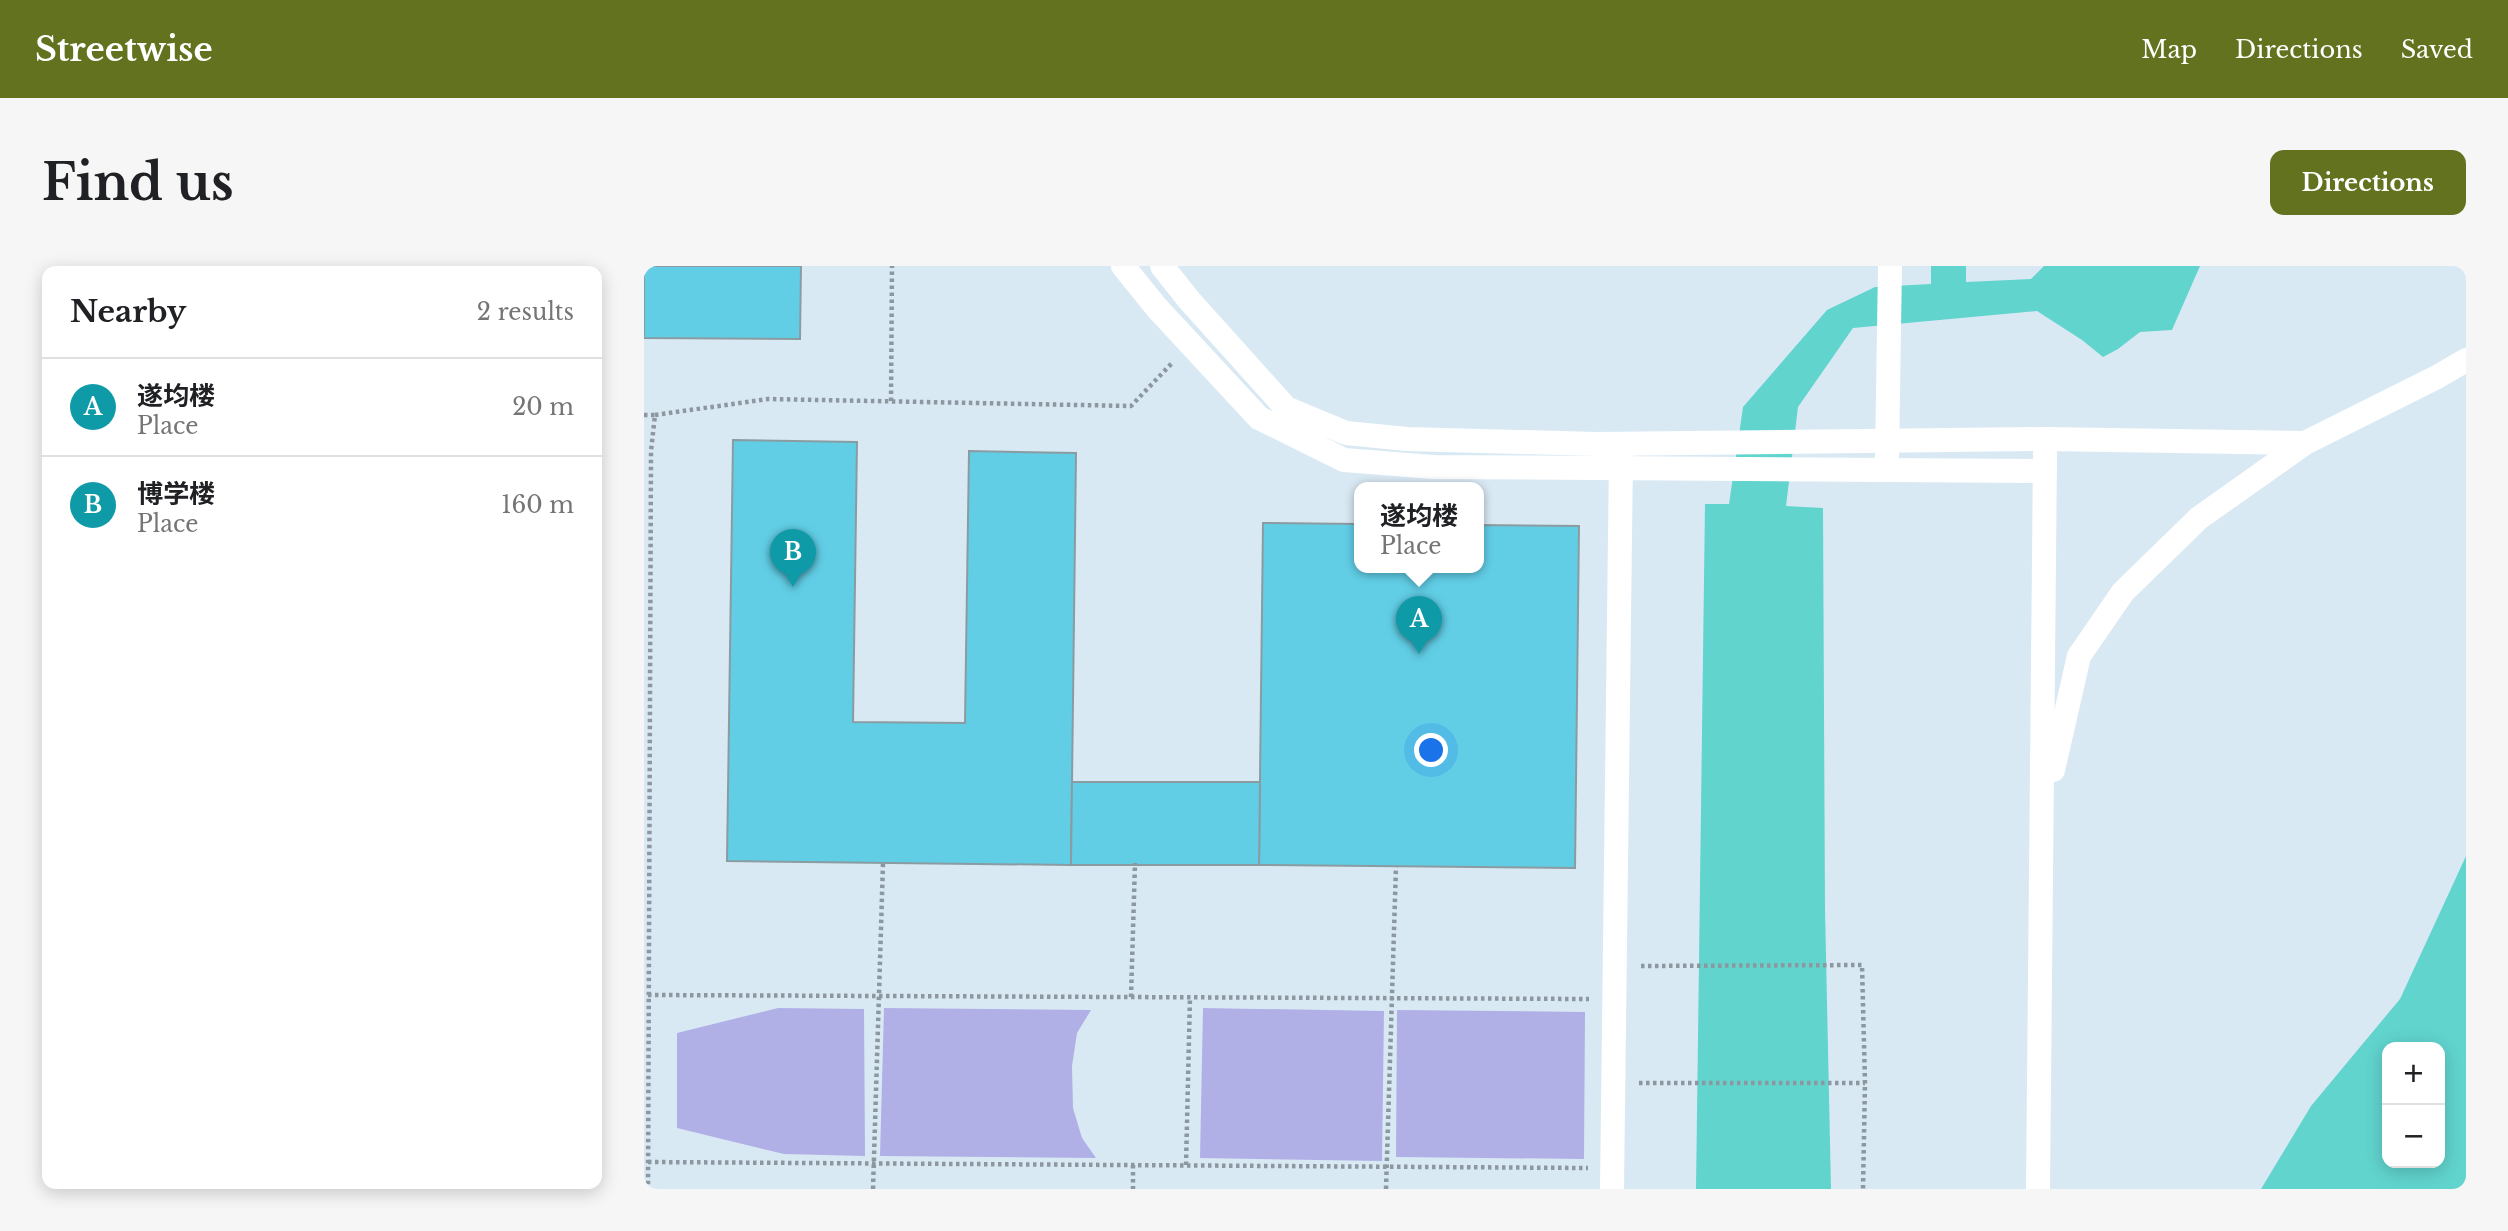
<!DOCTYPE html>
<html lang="en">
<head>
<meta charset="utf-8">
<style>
  :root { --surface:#fff; --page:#f6f6f6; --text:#202124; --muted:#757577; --line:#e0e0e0; --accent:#62721f }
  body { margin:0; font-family:"Libre Baskerville","Noto Sans SC",serif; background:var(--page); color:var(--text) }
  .controls { position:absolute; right:21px; bottom:21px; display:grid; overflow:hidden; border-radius:14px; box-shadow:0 4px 18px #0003 }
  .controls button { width:63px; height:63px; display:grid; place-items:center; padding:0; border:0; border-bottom:2px solid var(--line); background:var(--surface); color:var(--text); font:35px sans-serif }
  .you { position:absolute; left:788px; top:485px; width:24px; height:24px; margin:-18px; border:5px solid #fff; border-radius:50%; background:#1a73e8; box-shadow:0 0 0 10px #1a73e833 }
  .badge { display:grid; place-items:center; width:46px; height:46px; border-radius:50%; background:var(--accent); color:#fff; font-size:23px; font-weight:700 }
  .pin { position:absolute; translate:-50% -58px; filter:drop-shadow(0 2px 4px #0008) }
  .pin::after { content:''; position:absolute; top:37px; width:24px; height:21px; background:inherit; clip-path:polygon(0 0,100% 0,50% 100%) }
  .popup { position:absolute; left:710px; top:216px; width:130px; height:91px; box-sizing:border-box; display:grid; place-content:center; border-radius:14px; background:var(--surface); filter:drop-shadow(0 2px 5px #0005); font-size:23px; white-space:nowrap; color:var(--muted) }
  .popup b { font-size:26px; color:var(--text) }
  .popup::after { content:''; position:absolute; left:50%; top:100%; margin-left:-14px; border:14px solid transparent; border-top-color:var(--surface) }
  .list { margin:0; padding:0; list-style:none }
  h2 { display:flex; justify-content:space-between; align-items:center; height:91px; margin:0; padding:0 28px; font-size:30px }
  h2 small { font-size:23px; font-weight:400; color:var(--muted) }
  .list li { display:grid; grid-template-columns:46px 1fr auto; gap:21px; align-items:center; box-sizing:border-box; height:98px; padding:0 28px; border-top:2px solid var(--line) }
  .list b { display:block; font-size:26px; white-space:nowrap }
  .list p { margin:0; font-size:23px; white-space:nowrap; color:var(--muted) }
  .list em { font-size:23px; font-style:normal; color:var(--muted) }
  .map { position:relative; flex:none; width:1822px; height:923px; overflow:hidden; border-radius:14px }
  header { display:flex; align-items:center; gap:42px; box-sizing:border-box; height:98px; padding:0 35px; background:var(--accent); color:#fff }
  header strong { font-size:33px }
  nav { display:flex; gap:38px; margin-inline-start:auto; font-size:24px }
  .intro { display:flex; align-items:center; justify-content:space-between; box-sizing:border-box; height:168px; padding:0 42px }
  h1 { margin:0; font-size:49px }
  .button { padding:18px 32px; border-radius:14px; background:var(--accent); color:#fff; font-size:24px; font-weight:700 }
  main { display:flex; gap:42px; padding:0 42px }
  aside { flex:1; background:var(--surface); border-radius:14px; box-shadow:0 4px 18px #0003 }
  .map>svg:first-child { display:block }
  .green { fill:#b0b0e7 }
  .water { fill:#61d4ce; fill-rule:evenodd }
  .building { fill:#61cee6; stroke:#8a9ca1; stroke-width:2 }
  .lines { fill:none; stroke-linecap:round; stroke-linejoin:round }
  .path { stroke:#8c979f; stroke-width:4.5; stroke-dasharray:3.5 3.5; stroke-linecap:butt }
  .minor { stroke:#fff; stroke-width:24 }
</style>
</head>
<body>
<header>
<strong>Streetwise</strong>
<nav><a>Map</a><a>Directions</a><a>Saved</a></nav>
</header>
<div class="intro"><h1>Find us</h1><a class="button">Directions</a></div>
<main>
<aside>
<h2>Nearby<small>2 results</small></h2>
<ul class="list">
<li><span class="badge" style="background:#0f9aa8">A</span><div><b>遂均楼</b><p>Place</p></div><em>20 m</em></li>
<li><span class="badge" style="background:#0f9aa8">B</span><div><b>博学楼</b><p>Place</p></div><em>160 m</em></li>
</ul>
</aside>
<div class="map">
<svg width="1822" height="923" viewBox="0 0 1822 923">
  <rect width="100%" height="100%" fill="#d9e9f4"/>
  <!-- green -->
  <g class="green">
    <path d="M134,742L220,743L221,890L140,888L33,862V767Z"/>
    <path d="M240,742L447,744L433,767L428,800L429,842L438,872L452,892L236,890Z"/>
    <path d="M559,742L740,745L738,895L556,892Z"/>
    <path d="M753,744L941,746L940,893L752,891Z"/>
  </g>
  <!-- water -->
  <g class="water">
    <path d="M1287,0H1322V16L1387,13L1400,0H1556L1528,64L1496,66L1474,83L1459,91L1438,74L1393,45L1209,62L1154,141L1142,240L1179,242L1181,642L1187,923H1052L1061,238H1085L1099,141L1183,44L1231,21L1287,18Z"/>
    <path d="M1822,590V923H1617L1667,840L1756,733ZM1796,781V897H1743V781Z"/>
  </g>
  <!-- building -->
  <g class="building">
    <path d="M0,0H157L156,73L0,72Z"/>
    <path d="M89,174L213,176L209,456L321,457L325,185L432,187L427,599L83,595Z"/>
    <path d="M619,257L716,258V302H834V259L935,260L931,602L615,599Z"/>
    <path d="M428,516H616L615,599H427Z"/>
  </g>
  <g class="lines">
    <!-- path -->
    <g class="path">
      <path d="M247,135L248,0"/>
      <path d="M0,149H11L7,185L4,923"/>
      <path d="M11,149L124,133L487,140L529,96"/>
      <path d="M997,700L1218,699L1221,817L1219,923"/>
      <path d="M4,729L945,733"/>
      <path d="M487,731L491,597"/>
      <path d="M995,817H1221"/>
      <path d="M4,896L944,902"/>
      <path d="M489,899V923"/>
      <path d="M542,899L546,731"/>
      <path d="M229,923L239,597"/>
      <path d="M742,923L752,600"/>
    </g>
    <!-- minor -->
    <g class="minor">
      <path d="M479,0L513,42L615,152L700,194L789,201L1401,205"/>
      <path d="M518,0L545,34L642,142L702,167L763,173L953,178L1401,173L1661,177"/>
      <path d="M1243,192L1246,0"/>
      <path d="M1409,504L1435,390L1479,326L1555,252L1661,177L1793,111L1822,94"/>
      <path d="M968,923L977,189"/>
      <path d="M1394,923L1401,188"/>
    </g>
  </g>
</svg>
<div class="controls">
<button>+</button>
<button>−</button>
</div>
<div class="you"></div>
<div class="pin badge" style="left:775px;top:388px;background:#0f9aa8">A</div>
<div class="popup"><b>遂均楼</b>Place</div>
<div class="pin badge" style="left:149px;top:321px;background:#0f9aa8">B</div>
</div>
</main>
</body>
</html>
